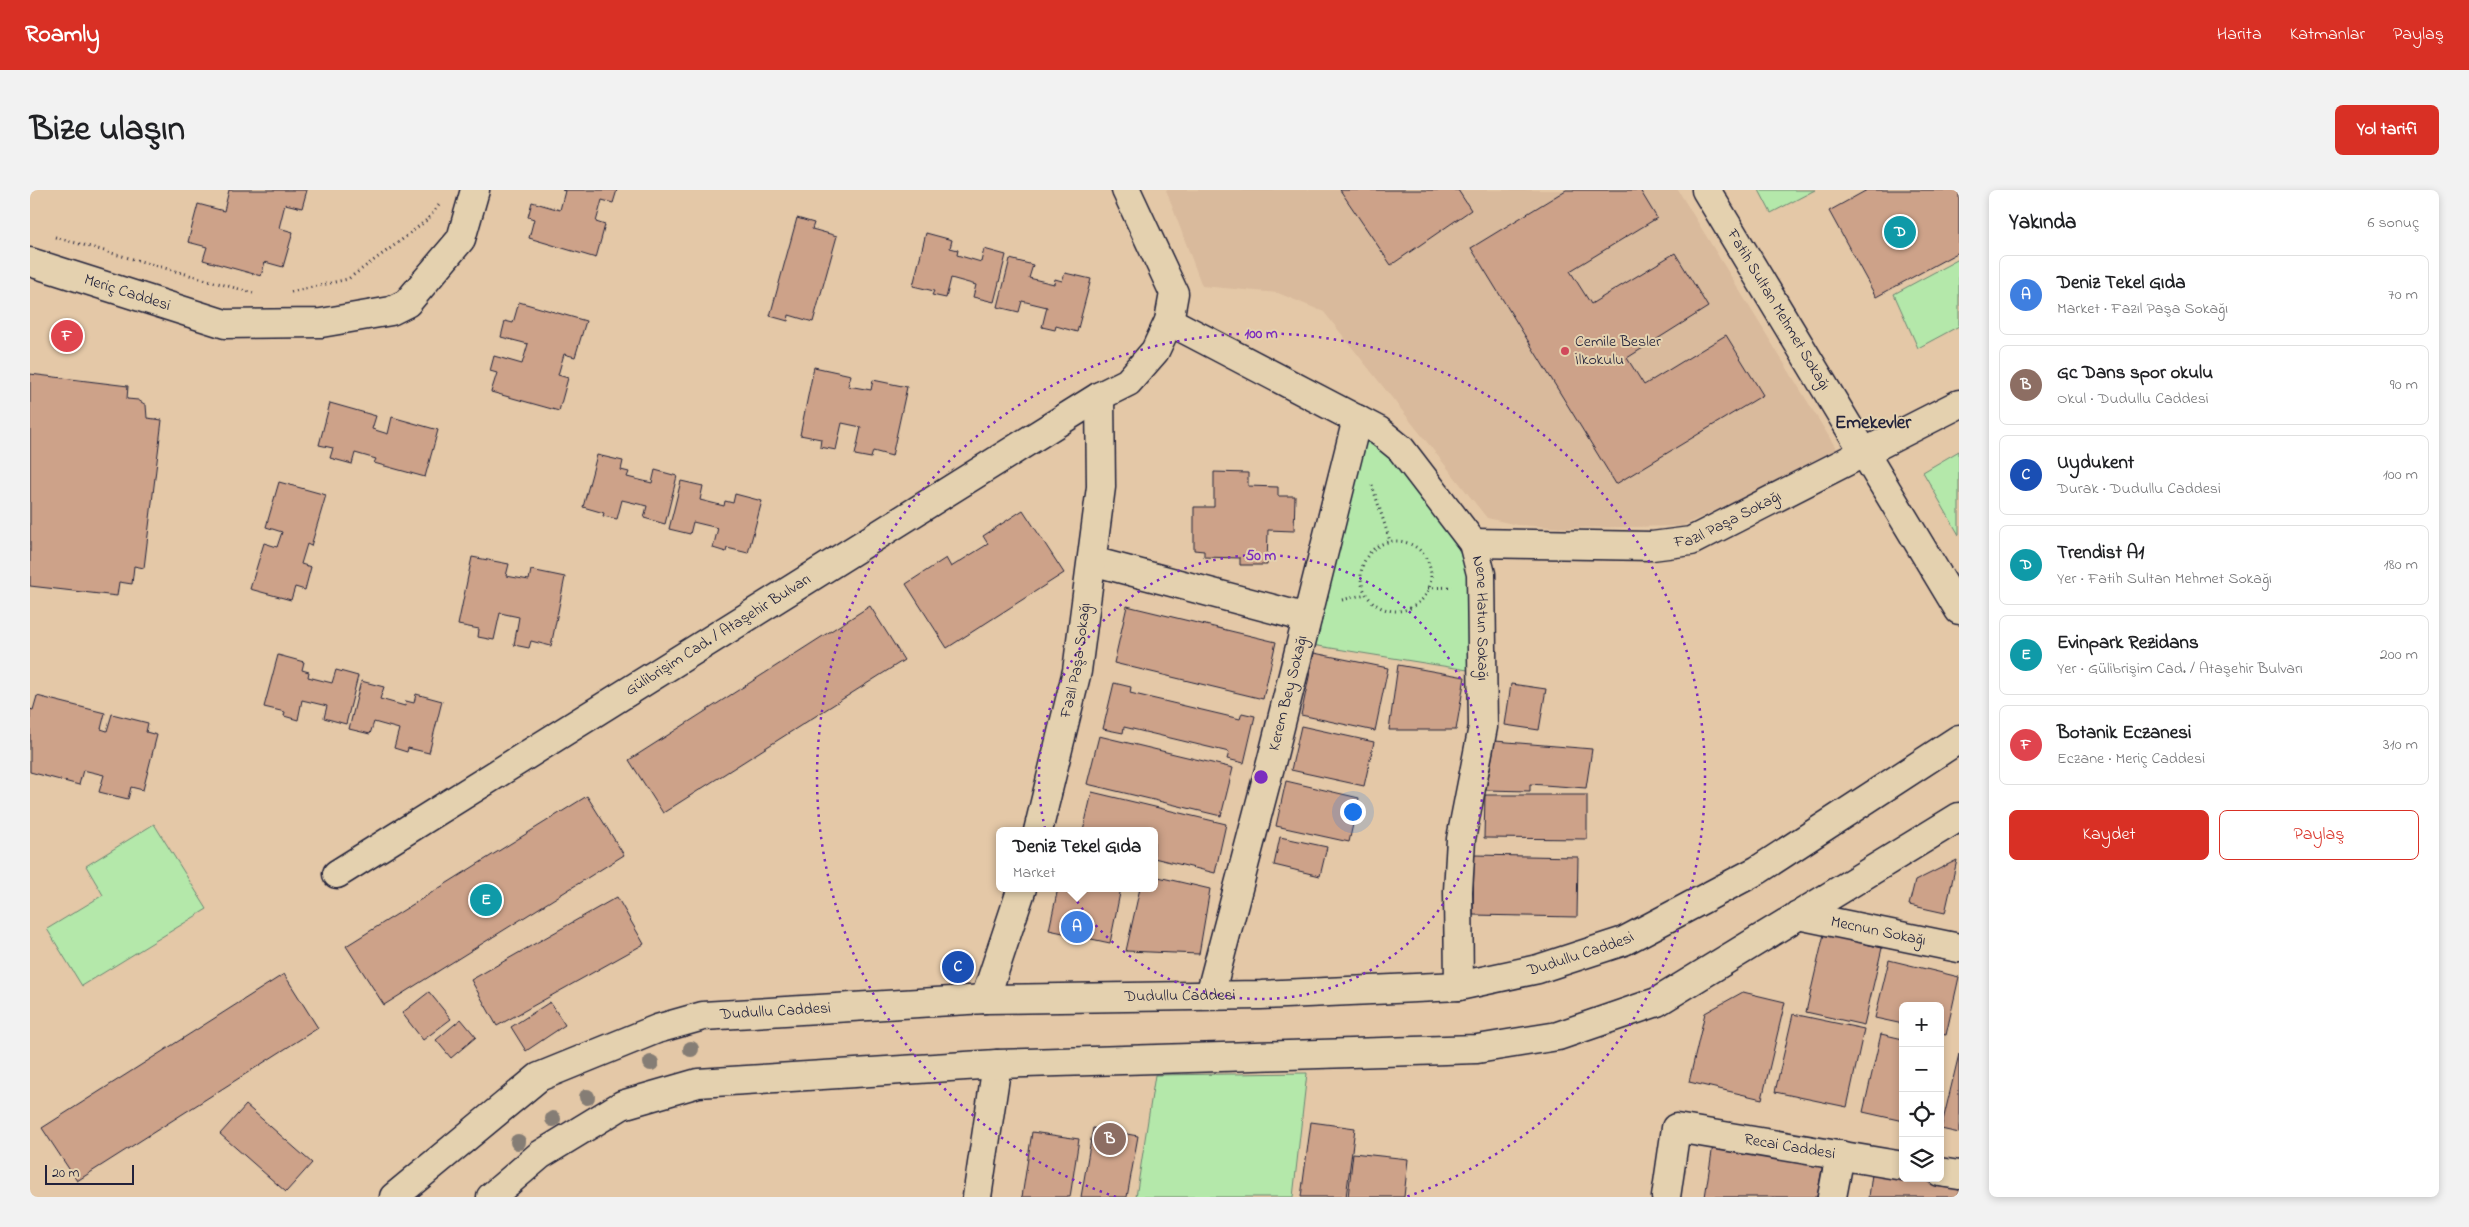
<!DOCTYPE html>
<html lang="tr">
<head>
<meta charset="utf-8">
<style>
  :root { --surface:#fff; --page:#f2f2f2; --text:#202124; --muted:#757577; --line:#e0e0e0; --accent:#d93025 }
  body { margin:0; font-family:"Indie Flower",sans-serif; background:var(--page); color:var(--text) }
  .controls { position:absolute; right:15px; bottom:15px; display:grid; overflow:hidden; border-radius:8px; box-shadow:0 2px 8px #0003 }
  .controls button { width:45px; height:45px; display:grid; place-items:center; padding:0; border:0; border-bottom:1px solid var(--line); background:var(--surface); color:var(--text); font:25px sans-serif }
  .scale { position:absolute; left:15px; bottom:12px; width:89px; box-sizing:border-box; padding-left:5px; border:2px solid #22223b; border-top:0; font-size:14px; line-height:18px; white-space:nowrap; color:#22223b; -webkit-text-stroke:4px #e4d1af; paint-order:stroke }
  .you { position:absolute; left:1322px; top:621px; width:18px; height:18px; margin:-12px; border:4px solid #fff; border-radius:50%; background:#1a73e8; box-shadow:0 0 0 8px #1a73e833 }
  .badge { display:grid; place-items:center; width:32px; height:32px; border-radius:50%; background:var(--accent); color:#fff; font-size:16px; font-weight:700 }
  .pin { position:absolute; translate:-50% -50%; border:2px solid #fff; box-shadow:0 1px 5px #0006 }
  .popup { position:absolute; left:966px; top:637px; width:162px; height:65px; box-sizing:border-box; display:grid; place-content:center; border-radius:8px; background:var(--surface); filter:drop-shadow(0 1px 4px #0005); font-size:16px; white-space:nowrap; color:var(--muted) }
  .popup b { font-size:19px; color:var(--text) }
  .popup::after { content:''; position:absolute; left:50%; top:100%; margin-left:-10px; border:10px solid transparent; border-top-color:var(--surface) }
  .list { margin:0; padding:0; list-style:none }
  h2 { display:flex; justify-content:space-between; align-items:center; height:65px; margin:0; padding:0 20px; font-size:21px }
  h2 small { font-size:16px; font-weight:400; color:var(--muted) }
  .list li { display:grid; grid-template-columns:32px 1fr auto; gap:15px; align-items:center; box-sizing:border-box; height:80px; margin:0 10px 10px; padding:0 10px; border:1px solid var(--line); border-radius:8px }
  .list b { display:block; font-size:19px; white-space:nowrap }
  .list p { margin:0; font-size:16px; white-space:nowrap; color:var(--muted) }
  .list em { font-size:16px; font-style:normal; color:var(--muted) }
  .actions { display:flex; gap:10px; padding:15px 20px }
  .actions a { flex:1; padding:11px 0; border:1px solid var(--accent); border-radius:8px; text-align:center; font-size:18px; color:var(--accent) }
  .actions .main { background:var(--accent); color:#fff }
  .icon { flex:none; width:28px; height:28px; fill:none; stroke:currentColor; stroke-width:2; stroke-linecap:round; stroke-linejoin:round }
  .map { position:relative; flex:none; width:1929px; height:1007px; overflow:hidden; border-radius:8px }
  header { display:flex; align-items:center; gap:30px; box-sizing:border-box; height:70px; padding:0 25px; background:var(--accent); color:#fff }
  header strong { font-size:24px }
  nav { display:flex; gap:28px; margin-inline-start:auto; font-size:18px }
  .intro { display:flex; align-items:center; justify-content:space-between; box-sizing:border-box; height:120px; padding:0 30px }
  h1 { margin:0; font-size:35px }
  .button { padding:12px 22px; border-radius:8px; background:var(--accent); color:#fff; font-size:18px; font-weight:700 }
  main { display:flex; gap:30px; padding:0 30px }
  aside { flex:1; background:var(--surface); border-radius:8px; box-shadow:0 2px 8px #0003 }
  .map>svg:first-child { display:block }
  .built { fill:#d9ba9c }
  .green { fill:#b4e8aa; stroke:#6b8572 }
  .building { fill:#cda289; stroke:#22223b }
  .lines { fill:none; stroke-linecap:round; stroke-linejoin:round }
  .minor-casing { stroke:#22223b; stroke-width:31 }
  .major-casing { stroke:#22223b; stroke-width:31 }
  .path { stroke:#22223b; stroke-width:3; stroke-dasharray:1 4; stroke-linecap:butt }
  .minor { stroke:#e4d1af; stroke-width:28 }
  .major { stroke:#e4d1af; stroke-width:28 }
  .tree { fill:#857d75 }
  .ring { fill:none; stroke:#7b2cbf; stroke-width:2.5; stroke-dasharray:2.5 5 }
  .poi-dot { fill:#d1495b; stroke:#e4d1af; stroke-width:2 }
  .labels { text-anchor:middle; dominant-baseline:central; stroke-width:4; stroke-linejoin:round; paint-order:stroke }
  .street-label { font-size:16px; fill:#22223b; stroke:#e4d1af }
  .poi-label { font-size:16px; fill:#22223b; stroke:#e4d1af; text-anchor:start }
  .quarter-label { font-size:19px; font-weight:bold; fill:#22223b; stroke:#e4d1af }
  .centre { fill:#7b2cbf; stroke:#e4d1af; stroke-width:2.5 }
  .ring-label { font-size:15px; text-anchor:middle; font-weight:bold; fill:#7b2cbf; stroke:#e4d1af; stroke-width:4; stroke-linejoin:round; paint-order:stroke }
</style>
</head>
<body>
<header>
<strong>Roamly</strong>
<nav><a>Harita</a><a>Katmanlar</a><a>Paylaş</a></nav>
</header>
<div class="intro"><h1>Bize ulaşın</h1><a class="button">Yol tarifi</a></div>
<main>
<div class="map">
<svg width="1929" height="1007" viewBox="0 0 1929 1007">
  <rect width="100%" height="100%" fill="#e4c8a7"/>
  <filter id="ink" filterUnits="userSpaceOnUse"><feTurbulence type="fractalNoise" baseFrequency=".02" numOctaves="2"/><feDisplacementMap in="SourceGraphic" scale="10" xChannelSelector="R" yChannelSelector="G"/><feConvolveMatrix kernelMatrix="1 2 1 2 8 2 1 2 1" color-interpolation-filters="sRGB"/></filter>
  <g filter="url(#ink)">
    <!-- built -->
    <path class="built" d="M1136,0H1648L1809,263L1652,336L1538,338L1487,335L1457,328L1294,122L1248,103L1172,96Z"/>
    <!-- green -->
    <g class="green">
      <path d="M1729,0H1785L1741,23Z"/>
      <path d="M1929,69V136L1888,158L1864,104Z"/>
      <path d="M1330,247L1377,279L1419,331L1438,386L1444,481L1282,455Z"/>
      <path d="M1929,261V345L1893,282Z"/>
      <path d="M124,634L177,719L52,796L17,739L73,705L56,676Z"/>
      <path d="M1277,883L1263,1007H1106L1125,885Z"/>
    </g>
    <!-- building -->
    <g class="building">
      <path d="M199,0H277L272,18L255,14L249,38L263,42L253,77L235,72L231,86L173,70L177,57L158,52L168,14L194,21Z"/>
      <path d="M532,0H587L583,13L572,10L566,32L575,35L566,68L499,48L504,29L498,27L502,12L530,20L535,1Z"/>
      <path d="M1310,0H1428L1441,20L1361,75Z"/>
      <path d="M1536,0H1610L1627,28L1540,81L1561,114L1645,63L1678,117L1597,168L1614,195L1696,145L1733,205L1586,294L1441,58Z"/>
      <path d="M1837,0H1929V62L1846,107L1799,21Z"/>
      <path d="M767,28L784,33L782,39L807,46L783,132L759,125L758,131L740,126Z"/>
      <path d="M896,43L922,50L920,58L928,60L927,65L951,72L954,59L976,65L964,112L943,107L946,95L921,88L916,108L902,105L904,101L883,96Z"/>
      <path d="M980,69L1003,75L999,88L1024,94L1025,89L1032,91L1035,83L1061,89L1047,142L1026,136L1025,140L1012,137L1017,117L992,111L989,122L968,117Z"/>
      <path d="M489,112L556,131L545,167L534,164L528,185L538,188L529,221L461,202L467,183L460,181L464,166L492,174L498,154L471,147L475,131L483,133Z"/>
      <path d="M784,177L821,185L818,196L841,200L843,190L877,197L862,266L843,261L841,268L825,265L831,237L812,233L806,260L790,257L791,249L770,245Z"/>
      <path d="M0,184L98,196L97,209L108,210L116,215L117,228L132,230L114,378L104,376L102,394L89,392L87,406L0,396Z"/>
      <path d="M300,213L346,226L342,239L358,244L362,227L408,240L395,287L344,273L346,269L325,263L322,274L300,268L303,258L289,255Z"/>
      <path d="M567,265L593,271L591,280L599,282L597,287L622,293L625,280L647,286L635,334L614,328L617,316L592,310L587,329L573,326L574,323L553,317Z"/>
      <path d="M1184,282L1218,283V296L1248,297V306H1265L1264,341L1238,340L1237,375H1210V368L1174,367V361L1164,360V317H1184Z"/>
      <path d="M651,291L673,296L670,310L694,316L695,311L703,313L705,304L732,311L718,363L697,358L696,362L683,358L688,338L663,332L660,344L639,339Z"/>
      <path d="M249,292L296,305L281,356L277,354L271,374L281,377L275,400L265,397L261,410L220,399L234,353L247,357L252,342L236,337Z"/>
      <path d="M993,320L1034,383L917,458L876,394L916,368L921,377L958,354L953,346Z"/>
      <path d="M442,367L479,374L476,386L499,390L501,380L535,387L521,456L501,451L499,458L484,455L489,427L470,423L464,450L448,447L449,439L428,435Z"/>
      <path d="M840,416L874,470L633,623L599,570Z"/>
      <path d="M1097,416L1246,452L1233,509L1084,473Z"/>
      <path d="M1284,463L1358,478L1345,541L1271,525Z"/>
      <path d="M248,465L274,472L272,480L279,482L278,487L302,493L306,480L328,486L316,534L294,528L297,516L272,510L268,530L254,526L255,522L234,517Z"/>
      <path d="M1368,475L1435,487L1426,540H1359Z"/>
      <path d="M331,491L354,497L350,509L375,516L376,511L384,513L386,504L412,511L399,563L378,558L377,562L364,558L369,539L344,532L340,544L319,539Z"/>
      <path d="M1084,493L1101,497L1100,503L1210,529L1212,523L1225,526L1214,573L1197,569L1199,562L1094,537L1093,543L1073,539Z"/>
      <path d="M1481,494L1516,499L1509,540L1475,535Z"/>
      <path d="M7,506L75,523L71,539L77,541L82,524L118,533L116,542L127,545L113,600L101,597L98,609L69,602L74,585L53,580L49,595L0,582V519L3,520Z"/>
      <path d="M1271,536L1344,552L1334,596L1261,580Z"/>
      <path d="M1069,546L1203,578L1191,626L1057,594Z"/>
      <path d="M1465,551L1562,559L1556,598L1500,594V601L1456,600Z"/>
      <path d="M1256,591L1329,608L1319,652L1246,636Z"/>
      <path d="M1062,602L1196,634L1185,683L1124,668V641H1053Z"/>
      <path d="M1455,605H1557V649L1454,648Z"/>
      <path d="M557,606L594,665L354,815L316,756Z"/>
      <path d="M1250,647L1297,657L1290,686L1244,675Z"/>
      <path d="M1444,665L1548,667L1547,727L1443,725Z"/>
      <path d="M1927,670L1915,723L1879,715L1885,691Z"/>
      <path d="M1124,686L1180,699L1169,764L1096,761L1110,698H1124Z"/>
      <path d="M1028,698H1091L1080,753L1019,740Z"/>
      <path d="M587,707L614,754L467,836L441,790Z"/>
      <path d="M1794,744L1852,758L1834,835L1776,822Z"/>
      <path d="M1859,770L1929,787L1916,845L1910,844V816H1873V834L1845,828Z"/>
      <path d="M254,784L288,838L47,991L12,938Z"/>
      <path d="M399,802L421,829L393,850L372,823Z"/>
      <path d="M1713,802L1755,812L1732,909L1659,892L1675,823Z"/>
      <path d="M520,812L535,835L496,861L481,837Z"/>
      <path d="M1763,824L1834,839L1817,917L1745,902Z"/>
      <path d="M431,829L446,847L421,868L406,850Z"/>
      <path d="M1851,844L1873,849V931L1833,922Z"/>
      <path d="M1929,864V943L1911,939Z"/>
      <path d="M216,915L282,973L256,1002L190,944Z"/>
      <path d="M1281,932L1325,938L1316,1007H1271Z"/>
      <path d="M1063,938L1108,946L1097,1007H1051Z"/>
      <path d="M1002,942L1049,949L1040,1007H992Z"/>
      <path d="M1683,955L1793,973L1787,1007H1675Z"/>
      <path d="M1323,963L1378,969L1374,1007H1318Z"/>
      <path d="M1842,984L1929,995V1007H1839Z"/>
    </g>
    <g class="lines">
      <!-- minor casing -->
      <g class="minor-casing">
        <g id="minor">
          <path id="s1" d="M1676,0L1929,420"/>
          <path id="s2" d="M0,72L195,134L291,133L361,121L377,113L431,49L445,0"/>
          <path id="s3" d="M1139,131L1349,241L1371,259L1443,353L1451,384L1453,537L1431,649L1428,701L1429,796"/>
          <path id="s4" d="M1443,353L1622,356L1661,351L1929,214"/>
          <path d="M1062,371L1277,428"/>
          <path id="s5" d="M1008,641L1047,481L1071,297L1070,206"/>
          <path id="s6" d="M307,684L1070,206L1098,192L1125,161L1139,131L1144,103L1096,0"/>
          <path id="s7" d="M1768,725L1929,758"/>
          <path id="s8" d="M1180,805L1242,569L1327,229"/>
          <path d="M955,809L992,698"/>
          <path d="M1910,982L1929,985"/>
          <path d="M947,1007L967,874"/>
          <path id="s9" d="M1636,1007L1646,938L1873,976"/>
          <path d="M1802,1007L1810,965"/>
        </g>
      </g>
      <!-- major casing -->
      <g class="major-casing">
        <g id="major">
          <path id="s10" d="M364,1007L509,887L627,839L673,826L955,809L1231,805L1429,796L1508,779L1594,751L1728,680L1929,549"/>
          <path d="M461,1007L510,965L592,915L668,893L967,874L1447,859L1528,846L1627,812L1929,627"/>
        </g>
      </g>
      <!-- path -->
      <g class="path">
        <path d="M25,47L223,103"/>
        <path d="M261,102L318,89L369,52L398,29L409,15"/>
        <path d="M1342,295L1360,351"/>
        <circle cx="1366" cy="386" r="35"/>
        <path d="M1398,398L1423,397"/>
        <path d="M1312,410L1336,404"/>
      </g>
      <!-- minor -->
      <use href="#minor" class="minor"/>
      <!-- major -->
      <use href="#major" class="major"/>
    </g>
    <!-- trees -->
    <g class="tree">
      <circle cx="661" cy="859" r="8"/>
      <circle cx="621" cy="873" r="8"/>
      <circle cx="557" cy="907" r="8"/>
      <circle cx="523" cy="929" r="8"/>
      <circle cx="488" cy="952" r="8"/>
    </g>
  </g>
  <!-- distance rings -->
  <g class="ring">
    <circle cx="1231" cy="587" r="222"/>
    <path d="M1086 1007A444 444 0 1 1 1376 1007"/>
  </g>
  <!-- markers -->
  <circle class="poi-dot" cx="1535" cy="161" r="5"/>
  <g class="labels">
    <!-- street labels -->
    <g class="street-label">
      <text stroke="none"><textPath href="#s2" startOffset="102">Meriç Caddesi</textPath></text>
      <text stroke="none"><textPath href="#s1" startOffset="140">Fatih Sultan Mehmet Sokağı</textPath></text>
      <text stroke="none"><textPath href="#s4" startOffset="260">Fazıl Paşa Sokağı</textPath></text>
      <text stroke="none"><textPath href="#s3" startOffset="460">Nene Hatun Sokağı</textPath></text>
      <text stroke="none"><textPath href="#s6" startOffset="450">Gülibrişim Cad. / Ataşehir Bulvarı</textPath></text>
      <text stroke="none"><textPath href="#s5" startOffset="175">Fazıl Paşa Sokağı</textPath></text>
      <text stroke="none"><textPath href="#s8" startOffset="312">Kerem Bey Sokağı</textPath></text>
      <text stroke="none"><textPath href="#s7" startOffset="82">Mecnun Sokağı</textPath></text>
      <text stroke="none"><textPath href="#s10" startOffset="1246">Dudullu Caddesi</textPath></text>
      <text stroke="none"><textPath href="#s10" startOffset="841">Dudullu Caddesi</textPath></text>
      <text stroke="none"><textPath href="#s10" startOffset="436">Dudullu Caddesi</textPath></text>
      <text stroke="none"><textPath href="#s9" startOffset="185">Recai Caddesi</textPath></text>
    </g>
    <!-- poi labels -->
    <g class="poi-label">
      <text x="1545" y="152">Cemile Besler<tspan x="1545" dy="18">İlkokulu</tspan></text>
    </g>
    <!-- quarter labels -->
    <g class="quarter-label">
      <text x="1843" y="233">Emekevler</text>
    </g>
  </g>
  <circle cx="1231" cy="587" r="8" class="centre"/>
  <g class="ring-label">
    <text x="1231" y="148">100 m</text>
    <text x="1231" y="370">50 m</text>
  </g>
</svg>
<div class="controls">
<button>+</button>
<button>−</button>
<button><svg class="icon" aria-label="locate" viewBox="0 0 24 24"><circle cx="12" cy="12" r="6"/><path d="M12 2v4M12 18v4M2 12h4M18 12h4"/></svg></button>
<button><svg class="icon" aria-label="layers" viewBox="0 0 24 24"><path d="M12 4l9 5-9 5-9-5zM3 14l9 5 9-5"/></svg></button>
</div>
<div class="scale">20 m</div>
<div class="you"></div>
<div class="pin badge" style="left:1047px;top:737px;background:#3f7fe0">A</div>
<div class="popup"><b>Deniz Tekel Gıda</b>Market</div>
<div class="pin badge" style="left:1080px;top:949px;background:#8d6e63">B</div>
<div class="pin badge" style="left:928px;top:777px;background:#1a4fb4">C</div>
<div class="pin badge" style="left:1870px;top:42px;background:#0f9aa8">D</div>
<div class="pin badge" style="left:456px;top:710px;background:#0f9aa8">E</div>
<div class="pin badge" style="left:37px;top:146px;background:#e0444e">F</div>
</div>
<aside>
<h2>Yakında<small>6 sonuç</small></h2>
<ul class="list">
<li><span class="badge" style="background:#3f7fe0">A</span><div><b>Deniz Tekel Gıda</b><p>Market · Fazıl Paşa Sokağı</p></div><em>70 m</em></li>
<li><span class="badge" style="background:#8d6e63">B</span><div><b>Gc Dans spor okulu</b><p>Okul · Dudullu Caddesi</p></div><em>90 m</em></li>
<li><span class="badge" style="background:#1a4fb4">C</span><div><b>Uydukent</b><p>Durak · Dudullu Caddesi</p></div><em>100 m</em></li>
<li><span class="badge" style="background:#0f9aa8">D</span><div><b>Trendist A1</b><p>Yer · Fatih Sultan Mehmet Sokağı</p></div><em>180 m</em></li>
<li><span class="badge" style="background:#0f9aa8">E</span><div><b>Evinpark Rezidans</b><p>Yer · Gülibrişim Cad. / Ataşehir Bulvarı</p></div><em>200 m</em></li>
<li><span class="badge" style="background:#e0444e">F</span><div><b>Botanik Eczanesi</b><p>Eczane · Meriç Caddesi</p></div><em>310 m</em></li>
</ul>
<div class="actions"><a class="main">Kaydet</a><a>Paylaş</a></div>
</aside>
</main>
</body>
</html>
